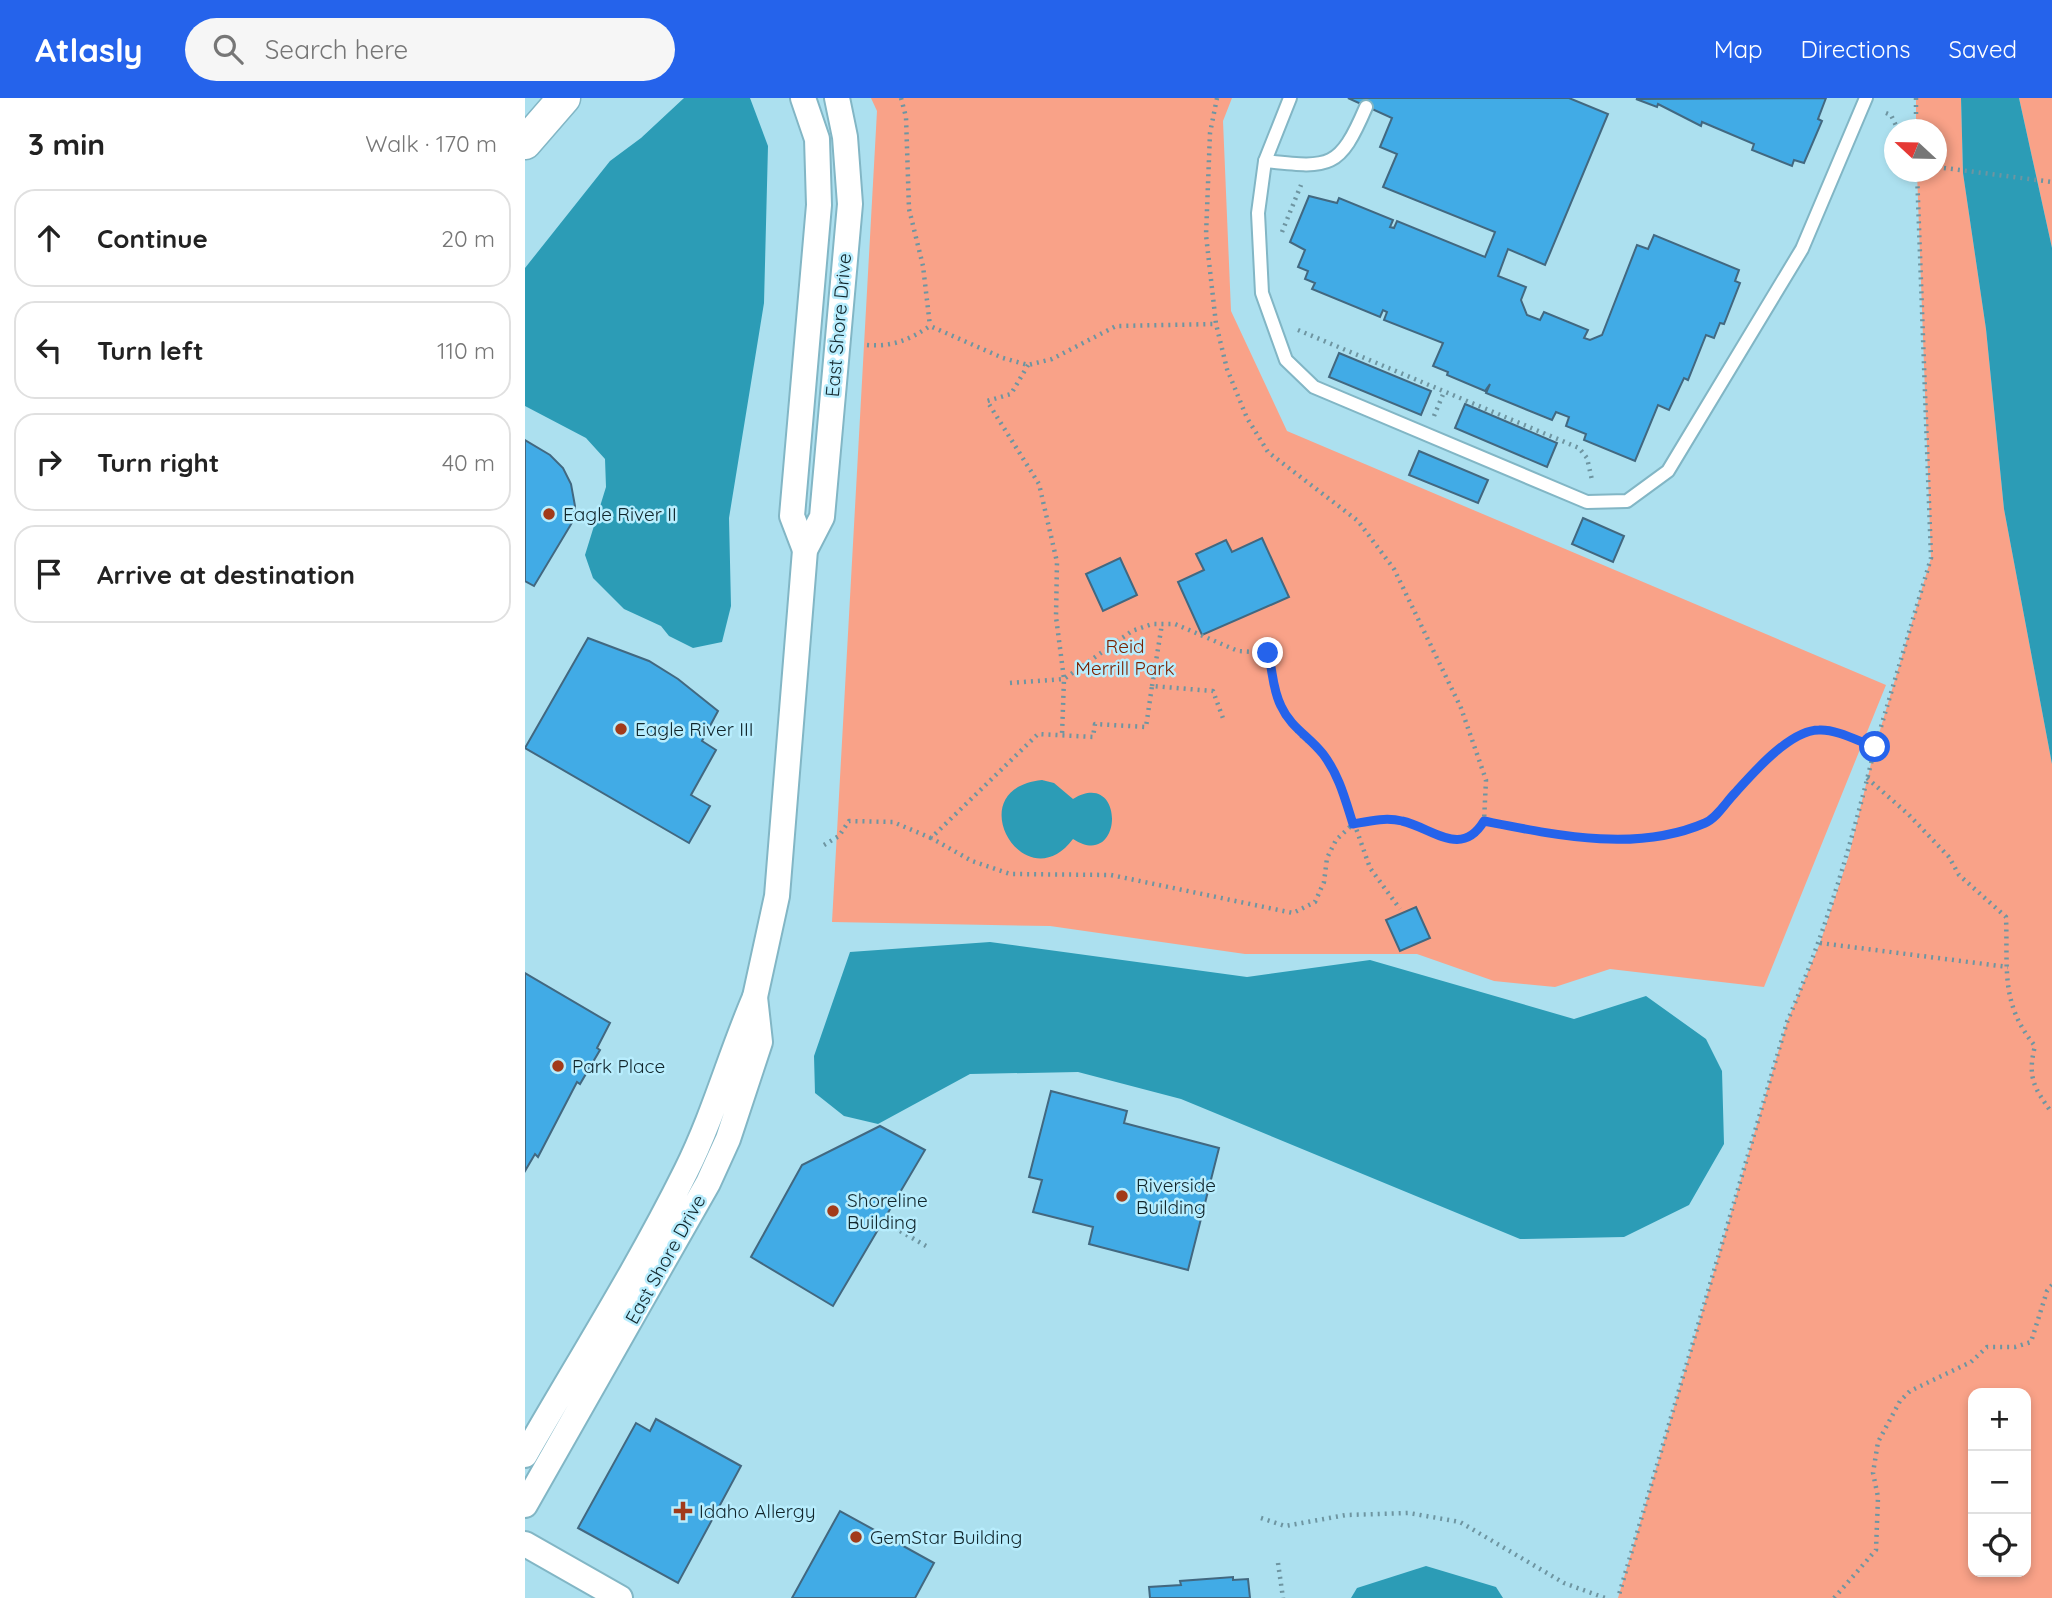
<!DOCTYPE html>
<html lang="en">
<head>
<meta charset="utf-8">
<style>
  :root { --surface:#fff; --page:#f6f6f6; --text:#222; --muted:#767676; --line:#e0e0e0; --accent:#2563eb }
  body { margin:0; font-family:Quicksand,sans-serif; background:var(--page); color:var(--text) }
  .controls { position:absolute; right:21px; bottom:21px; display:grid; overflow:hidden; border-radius:14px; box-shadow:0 4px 10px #0003 }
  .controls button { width:63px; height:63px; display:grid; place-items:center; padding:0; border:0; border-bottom:2px solid var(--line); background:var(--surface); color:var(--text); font:35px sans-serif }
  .compass { position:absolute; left:1359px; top:21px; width:63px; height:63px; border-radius:50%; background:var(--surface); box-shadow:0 4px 10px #0003; rotate:292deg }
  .stop { position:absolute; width:21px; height:21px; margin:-16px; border:5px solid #2563eb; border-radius:50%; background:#fff }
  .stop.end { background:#2563eb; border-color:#fff; box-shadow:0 2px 7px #0008 }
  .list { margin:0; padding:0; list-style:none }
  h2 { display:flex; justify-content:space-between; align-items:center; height:91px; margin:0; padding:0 28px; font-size:30px }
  h2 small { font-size:23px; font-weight:400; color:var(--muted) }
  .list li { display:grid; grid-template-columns:46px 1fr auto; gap:21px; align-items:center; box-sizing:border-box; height:98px; margin:0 14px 14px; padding:0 14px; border:2px solid var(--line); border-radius:21px }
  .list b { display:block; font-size:26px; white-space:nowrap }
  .list em { font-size:23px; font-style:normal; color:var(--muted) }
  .icon { flex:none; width:38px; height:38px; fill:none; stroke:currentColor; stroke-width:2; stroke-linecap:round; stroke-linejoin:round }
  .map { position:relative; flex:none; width:1527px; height:1500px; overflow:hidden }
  header { display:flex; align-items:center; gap:42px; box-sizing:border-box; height:98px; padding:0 35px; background:var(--accent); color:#fff }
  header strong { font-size:33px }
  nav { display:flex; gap:38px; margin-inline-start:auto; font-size:24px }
  .search { width:490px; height:63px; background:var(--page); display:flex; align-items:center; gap:18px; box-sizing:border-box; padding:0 24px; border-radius:38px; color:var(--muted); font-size:26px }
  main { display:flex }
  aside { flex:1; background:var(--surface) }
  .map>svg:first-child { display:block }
  .green { fill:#f9a288; fill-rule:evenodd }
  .water { fill:#2c9cb6 }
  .building { fill:#41abe6; stroke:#426880; stroke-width:2 }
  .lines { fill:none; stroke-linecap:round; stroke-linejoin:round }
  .service-casing { stroke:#82b6c5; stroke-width:16 }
  .minor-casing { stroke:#82b6c5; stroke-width:28 }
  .tertiary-casing { stroke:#82b6c5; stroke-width:35 }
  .path { stroke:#6e95a1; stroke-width:4.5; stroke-dasharray:2 5; stroke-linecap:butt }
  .service { stroke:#fff; stroke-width:12 }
  .minor { stroke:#fff; stroke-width:24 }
  .tertiary { stroke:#fff; stroke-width:32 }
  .route { stroke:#2563eb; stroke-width:9 }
  .poi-dot { fill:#a23b1a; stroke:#b8edfd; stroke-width:2.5 }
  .labels { text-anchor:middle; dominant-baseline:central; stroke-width:5; stroke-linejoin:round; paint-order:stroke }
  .street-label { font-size:19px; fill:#11262c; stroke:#b8edfd }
  .poi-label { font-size:19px; fill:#11262c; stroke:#b8edfd; text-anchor:start }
  .park-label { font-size:19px; fill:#7b2303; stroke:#b8edfd }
</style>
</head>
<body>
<header>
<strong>Atlasly</strong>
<div class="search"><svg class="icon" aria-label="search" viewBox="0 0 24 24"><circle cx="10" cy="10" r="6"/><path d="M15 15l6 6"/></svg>Search here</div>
<nav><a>Map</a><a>Directions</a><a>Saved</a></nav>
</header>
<main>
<aside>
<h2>3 min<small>Walk · 170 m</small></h2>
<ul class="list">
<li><svg class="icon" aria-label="ahead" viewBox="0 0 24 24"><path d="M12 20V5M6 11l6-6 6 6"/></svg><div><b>Continue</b></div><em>20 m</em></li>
<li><svg class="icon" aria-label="left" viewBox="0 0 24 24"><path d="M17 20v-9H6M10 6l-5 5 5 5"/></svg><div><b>Turn left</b></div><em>110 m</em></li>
<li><svg class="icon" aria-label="right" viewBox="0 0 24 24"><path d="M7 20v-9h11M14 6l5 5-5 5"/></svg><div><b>Turn right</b></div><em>40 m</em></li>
<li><svg class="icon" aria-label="arrive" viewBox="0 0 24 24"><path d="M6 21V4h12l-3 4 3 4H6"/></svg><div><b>Arrive at destination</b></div></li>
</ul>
</aside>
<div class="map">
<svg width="1527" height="1500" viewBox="0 0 1527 1500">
  <rect width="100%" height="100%" fill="#ace0ef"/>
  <!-- green -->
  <g class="green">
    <path d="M346,0H707L698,23L706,213L762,333L1361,587L1239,889L1085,871L1030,889L969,883L892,856H720L525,828L307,824L352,13Z"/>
    <path d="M1391,0H1436L1438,75L1461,231L1479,411L1527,666V1500H1093L1262,924L1295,845L1324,757L1350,649L1406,460L1392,74H1412V32L1391,31ZM1448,1295H1501V1474H1448Z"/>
    <path d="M1494,0H1527V150Z"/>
  </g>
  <!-- water -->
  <g class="water">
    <path d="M159,0H225L243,48L239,205L204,420L206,508L197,544L168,550L144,538L136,528L99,511L68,480L60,457L81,389L80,361L61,340L0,308V170L85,63L116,40Z"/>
    <path d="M1436,0H1494L1527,150V666L1479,411L1461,231L1438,75Z"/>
    <path d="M517,682L529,685L548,701C601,669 599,774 548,741C500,805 432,691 517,682Z"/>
    <path d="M465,844L722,879L845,862L1049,921L1121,898L1181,941L1197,973L1199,1046L1164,1107L1099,1139L995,1141L656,1001L553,974L445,976L353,1026L319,1018L290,995L289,958L325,854Z"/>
    <path d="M901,1468L971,1489L978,1500H826L832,1490Z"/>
  </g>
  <!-- building -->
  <g class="building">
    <path d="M823,0H1044L1083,16L1020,167L983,151L973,178L1001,189L996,202L1002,217L1015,222L1019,214L1063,232L1059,240L1065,242L1077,237L1112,147L1123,151L1129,137L1214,172L1210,183L1215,185L1199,226L1195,225L1189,240L1181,237L1163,282L1159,280L1144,312L1133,307L1110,363L1059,342L1061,336L1041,328L1044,319L1031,314L1027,322L961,295L965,286L960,293L922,277L923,274L908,268L918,245L859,222L862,214L858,212L855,219L787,191L790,185L780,181L783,173L773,169L780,152L765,144L784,98L812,105L814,100L868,122L865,129L869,130L872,123L960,159L970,134L858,89L872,56L855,49L867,20Z"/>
    <path d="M1301,0L1293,21L1297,23L1279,65L1269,62L1267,68L1227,52L1229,46L1177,24L1176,28L1133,6L1132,9L1111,1Z"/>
    <path d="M814,255L906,293L896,317L804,279Z"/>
    <path d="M940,306L1032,345L1022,369L930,330Z"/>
    <path d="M0,342L25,357L38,370L46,386L50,408L48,423L9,488L0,483Z"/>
    <path d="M894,353L963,382L953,405L884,377Z"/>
    <path d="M1058,420L1099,438L1088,464L1047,446Z"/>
    <path d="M737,440L764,499L677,537L653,484L679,472L671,456L701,442L707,454Z"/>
    <path d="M595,460L612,497L578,513L561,476Z"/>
    <path d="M63,540L124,563L153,581L193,613L177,643L191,652L166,697L185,708L164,745L0,650Z"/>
    <path d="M891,809L905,840L875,853L861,822Z"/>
    <path d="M0,875L85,925L72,950L75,952L55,986L52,984L13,1059L10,1056L0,1073Z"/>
    <path d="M526,993L602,1013L599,1025L694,1050L663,1172L564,1146L568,1129L508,1114L517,1082L504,1079Z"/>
    <path d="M355,1028L400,1052L308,1208L226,1159L277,1067Z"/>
    <path d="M131,1321L216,1368L153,1485L53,1430L111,1325L125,1333Z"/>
    <path d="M315,1413L409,1465L390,1500H267Z"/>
    <path d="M708,1479V1482L723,1481L725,1500H625L624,1489L656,1487L655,1483Z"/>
  </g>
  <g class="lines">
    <!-- service casing -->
    <g class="service-casing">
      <g id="service">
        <path d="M765,0L740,63L733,115L737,195L761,262L789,289L1062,404L1102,403L1143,373L1277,151L1341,0"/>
        <path d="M740,63C805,70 814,72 841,9"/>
      </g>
    </g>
    <!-- minor casing -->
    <g class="minor-casing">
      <g id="minor">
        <path d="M278,0L292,41L294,107L267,418L280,452"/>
        <path d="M230,899L252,798L280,452L297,419L325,106L320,39L312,0"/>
        <path d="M0,1357C54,1263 113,1170 161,1073C189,1017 205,957 230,899L235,944L203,1041L183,1085L0,1407"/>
        <path d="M0,1446L95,1500"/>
      </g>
    </g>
    <!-- tertiary casing -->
    <g class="tertiary-casing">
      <path id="tertiary" d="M0,45L39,0"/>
    </g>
    <!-- path -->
    <g class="path">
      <path d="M376,0L381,19L384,111L398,168L405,228"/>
      <path d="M692,0L685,35L681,137L691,226L702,271L722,320L743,354L833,423L869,471L936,610L961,682L959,723L951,736L938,742L921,740L879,723L862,721L828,726L811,742L802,760L799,784L790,804L768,815L586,777L485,776L447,763L406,740L513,636L568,639L570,626L621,629L627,588L688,593L699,623"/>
      <path d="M1391,0V32"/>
      <path d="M1361,15L1366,17L1373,32"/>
      <path d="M1412,69L1527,84"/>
      <path d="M757,134L776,87"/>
      <path d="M773,232L1054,350L1062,360L1067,382"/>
      <path d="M342,247C367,249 384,242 405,228L478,260L503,267L527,261L591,228L691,226"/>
      <path d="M503,267L486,296L462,303L514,386L532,464L531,519L539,581L537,637"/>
      <path d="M909,318L919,294"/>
      <path d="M485,585L539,581L607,533L627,526H650L713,553L743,555L748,588L756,609L774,636L797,655L815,685L845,770L875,811"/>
      <path d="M627,588L637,526"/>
      <path d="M1350,649L1406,460L1392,74"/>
      <path d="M1342,680L1383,716L1424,759L1434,777L1481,819C1483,872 1475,905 1510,948C1502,979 1509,990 1527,1015"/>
      <path d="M959,723C1030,737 1111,755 1180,725C1192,720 1201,704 1210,695C1228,675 1265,633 1293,632C1311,631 1333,643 1350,649C1327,745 1301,833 1262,924L1093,1500"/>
      <path d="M299,747L314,738L324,723L368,724L406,740"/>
      <path d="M1295,845L1483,869"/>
      <path d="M363,1126L401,1148"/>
      <path d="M736,1420L760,1428L821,1417L884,1415L935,1424L1039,1485L1080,1500"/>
      <path d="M753,1465L758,1500"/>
      <path d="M1309,1500L1351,1452L1353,1399L1348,1375L1353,1344L1375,1303L1385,1293L1446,1264L1462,1249H1490L1506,1244L1522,1193L1527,1187"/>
    </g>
    <!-- service -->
    <use href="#service" class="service"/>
    <!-- minor -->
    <use href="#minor" class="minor"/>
    <!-- tertiary -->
    <use href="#tertiary" class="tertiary"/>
  </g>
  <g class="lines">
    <!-- route -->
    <path class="route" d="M743,555C748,573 747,590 756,608C766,630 784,638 798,656C814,677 820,701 828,726C844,723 861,719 877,723C908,730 936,761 959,723C1030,737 1111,755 1180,725C1192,720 1201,704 1210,695C1228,675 1265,632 1294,632C1311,631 1333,643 1350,649"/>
  </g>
  <!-- markers -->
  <g class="poi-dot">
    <circle cx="24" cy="416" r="7"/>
    <circle cx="96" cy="631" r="7"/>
    <circle cx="33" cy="968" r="7"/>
    <circle cx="597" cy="1098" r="7"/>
    <circle cx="308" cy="1113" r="7"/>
    <path d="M154.5 1402.5h7v7h7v7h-7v7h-7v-7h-7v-7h7z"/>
    <circle cx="331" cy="1439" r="7"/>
  </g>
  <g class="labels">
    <!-- street labels -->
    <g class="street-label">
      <text transform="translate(313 227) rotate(-85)">East Shore Drive</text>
      <text transform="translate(140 1161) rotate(-61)">East Shore Drive</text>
    </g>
    <!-- poi labels -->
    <g class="poi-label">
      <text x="38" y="416">Eagle River II</text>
      <text x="110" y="631">Eagle River III</text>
      <text x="47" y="968">Park Place</text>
      <text x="611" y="1087">Riverside<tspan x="611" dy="22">Building</tspan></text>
      <text x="322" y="1102">Shoreline<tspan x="322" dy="22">Building</tspan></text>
      <text x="174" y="1413">Idaho Allergy</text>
      <text x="345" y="1439">GemStar Building</text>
    </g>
    <!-- park labels -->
    <g class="park-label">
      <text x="600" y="548">Reid<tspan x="600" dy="22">Merrill Park</tspan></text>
    </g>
  </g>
</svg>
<div class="controls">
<button>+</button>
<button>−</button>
<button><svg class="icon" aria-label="locate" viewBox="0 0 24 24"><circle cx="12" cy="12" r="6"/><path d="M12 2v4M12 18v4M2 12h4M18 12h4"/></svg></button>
</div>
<svg class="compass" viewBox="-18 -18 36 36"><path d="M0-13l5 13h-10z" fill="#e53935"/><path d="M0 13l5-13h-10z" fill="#767676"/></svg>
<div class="stop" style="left:1350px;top:649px"></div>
<div class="stop end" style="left:743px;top:555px"></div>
</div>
</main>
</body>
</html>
